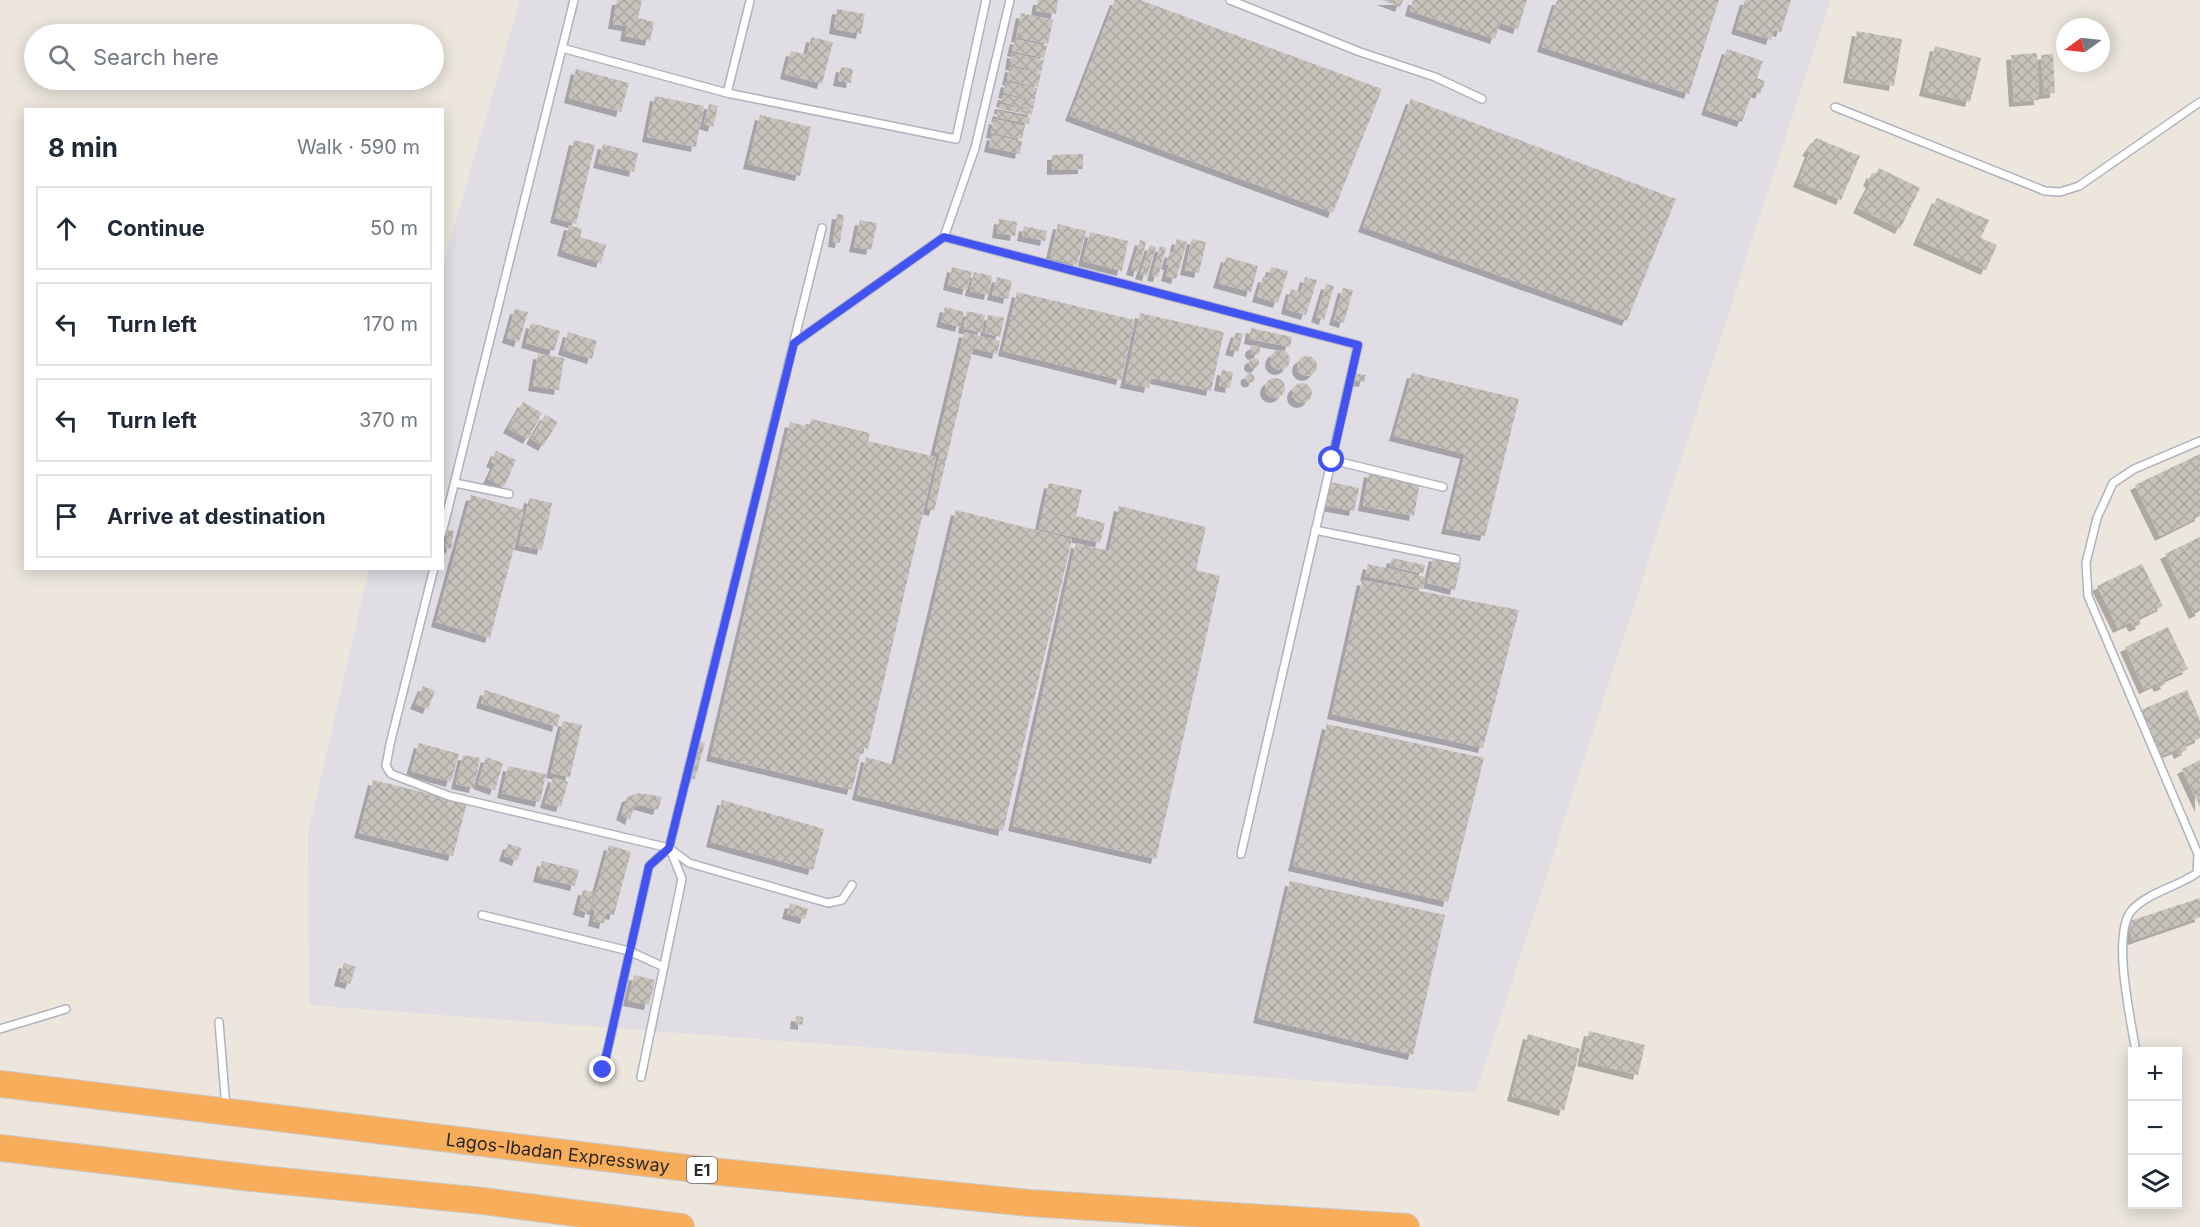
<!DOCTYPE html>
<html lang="en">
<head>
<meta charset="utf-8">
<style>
  :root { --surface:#fff; --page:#f2f2f3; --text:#1f2937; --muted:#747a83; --line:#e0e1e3 }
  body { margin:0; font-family:Inter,sans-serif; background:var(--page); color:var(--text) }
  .controls { position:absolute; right:18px; bottom:18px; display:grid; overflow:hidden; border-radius:0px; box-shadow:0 3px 15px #0003 }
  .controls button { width:54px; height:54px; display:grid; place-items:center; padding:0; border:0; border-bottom:2px solid var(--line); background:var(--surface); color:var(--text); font:30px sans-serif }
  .compass { position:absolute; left:2056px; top:18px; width:54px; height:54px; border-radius:50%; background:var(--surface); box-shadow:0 3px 15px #0003; rotate:255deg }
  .stop { position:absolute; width:18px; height:18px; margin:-14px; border:4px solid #4253f3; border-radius:50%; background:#fff }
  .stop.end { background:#4253f3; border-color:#fff; box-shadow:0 2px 6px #0008 }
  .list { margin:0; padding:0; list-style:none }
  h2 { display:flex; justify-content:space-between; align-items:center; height:78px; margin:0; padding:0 24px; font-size:26px }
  h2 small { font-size:20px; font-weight:400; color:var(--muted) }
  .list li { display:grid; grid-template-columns:39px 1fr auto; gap:18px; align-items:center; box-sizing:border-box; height:84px; margin:0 12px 12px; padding:0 12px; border:2px solid var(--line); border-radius:0px }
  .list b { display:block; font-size:22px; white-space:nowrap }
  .list em { font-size:20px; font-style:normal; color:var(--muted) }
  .icon { flex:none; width:33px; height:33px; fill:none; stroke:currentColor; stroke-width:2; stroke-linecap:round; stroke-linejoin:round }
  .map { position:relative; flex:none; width:2200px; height:1227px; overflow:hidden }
  .search { position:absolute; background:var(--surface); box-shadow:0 3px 15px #0003; left:24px; top:24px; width:420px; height:66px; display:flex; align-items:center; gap:15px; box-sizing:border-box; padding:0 21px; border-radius:33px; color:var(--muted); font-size:22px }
  .panel { position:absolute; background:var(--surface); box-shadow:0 3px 15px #0003; left:24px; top:108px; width:420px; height:462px; border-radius:0px }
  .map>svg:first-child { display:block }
  .industrial { fill:#e0dde4 }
  .building { fill:url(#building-cross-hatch); filter:url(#shadow) }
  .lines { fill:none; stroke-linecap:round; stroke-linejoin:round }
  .lane-casing { stroke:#b0b2bd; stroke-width:10 }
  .highway-casing { stroke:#c8c8c8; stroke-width:28 }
  .lane { stroke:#fff; stroke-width:7 }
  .highway { stroke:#f8ad5b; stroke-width:26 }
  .route { stroke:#4253f3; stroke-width:8 }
  .labels { text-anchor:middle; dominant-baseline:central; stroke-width:6; stroke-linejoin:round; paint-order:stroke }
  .shield { fill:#fff; stroke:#6a6a6a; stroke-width:1.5 }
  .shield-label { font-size:16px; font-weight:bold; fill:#2a2a2a }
  .street-label { font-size:18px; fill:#2a2a2a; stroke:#fff }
</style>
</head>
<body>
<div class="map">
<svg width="2200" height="1227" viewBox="0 0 2200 1227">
  <defs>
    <pattern id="building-cross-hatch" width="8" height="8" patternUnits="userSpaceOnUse" patternTransform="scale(1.5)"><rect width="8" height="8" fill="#c7c3bc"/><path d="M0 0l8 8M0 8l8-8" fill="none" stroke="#aba8a2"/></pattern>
    <filter id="shadow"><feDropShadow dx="-5" dy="5" stdDeviation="0" flood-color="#0004"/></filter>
  </defs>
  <rect width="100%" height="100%" fill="#ece6dd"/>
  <!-- industrial -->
  <path class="industrial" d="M520,0H1830L1476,1093L309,1005L308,834L369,569L442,568L443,265Z"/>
  <!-- building -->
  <g class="building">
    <path d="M617,0H642L638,18L654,22L650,41L625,36L627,26L613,24Z"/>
    <path d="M1038,0H1058L1056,14L1036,11Z"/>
    <path d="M1115,0H1140L1382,89L1333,213L1070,116Z"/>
    <path d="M1382,0H1403L1400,7Z"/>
    <path d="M1413,0H1527L1518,29L1500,23L1495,39L1410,11Z"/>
    <path d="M1557,0H1719L1689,94L1542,47Z"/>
    <path d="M1745,0H1791L1781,32L1774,30L1771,40L1736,29Z"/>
    <path d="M837,9L865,14L861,34L834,29Z"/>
    <path d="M1021,13L1053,20L1048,44L1016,37Z"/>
    <path d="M1857,31L1902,39L1894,86L1848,78Z"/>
    <path d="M811,37L833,42L822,84L785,74L791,51L807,55Z"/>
    <path d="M1015,39L1047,46L1044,58L1012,51Z"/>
    <path d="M1935,46L1981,58L1970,102L1924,91Z"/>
    <path d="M1727,49L1763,61L1757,78L1765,81L1760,94L1753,91L1742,122L1706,110Z"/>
    <path d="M1012,53L1044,60L1041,72L1010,65Z"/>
    <path d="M2037,53L2039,100L2014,102L2011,55Z"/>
    <path d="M2053,54L2055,93L2044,94L2041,55Z"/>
    <path d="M841,67L853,69L851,83L838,81Z"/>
    <path d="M1010,67L1041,73L1038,87L1007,80Z"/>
    <path d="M576,69L629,83L621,112L569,98Z"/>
    <path d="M1006,82L1037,88L1035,100L1003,93Z"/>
    <path d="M1003,95L1035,101L1033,109L1001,102Z"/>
    <path d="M655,96L704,106L696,147L647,137Z"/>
    <path d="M1411,99L1676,199L1627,321L1363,227Z"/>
    <path d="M709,104L718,106L713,127L704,124Z"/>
    <path d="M1000,104L1033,110L1032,115L999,109Z"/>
    <path d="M998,111L1030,118L1029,124L996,117Z"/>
    <path d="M760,115L811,127L800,176L748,164Z"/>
    <path d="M994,119L1025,126L1022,139L991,133Z"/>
    <path d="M992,135L1022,141L1020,154L989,147Z"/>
    <path d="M1816,138L1860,156L1841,200L1798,182L1810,152L1807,151Z"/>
    <path d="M574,140L595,145L576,224L555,218Z"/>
    <path d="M603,144L638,153L634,172L598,163Z"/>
    <path d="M1083,154V169L1052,170V155Z"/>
    <path d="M1879,168L1920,188L1900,229L1858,208L1871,183L1868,181L1872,173L1875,175Z"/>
    <path d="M1937,198L1989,220L1981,238L1997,245L1986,270L1918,240Z"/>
    <path d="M837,214L844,215L840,243L833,242Z"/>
    <path d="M999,219L1017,222L1015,236L997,233Z"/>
    <path d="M860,220L877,223L871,250L854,247Z"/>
    <path d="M1058,224L1086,231L1077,265L1050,258Z"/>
    <path d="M569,225L582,229L580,237L606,245L601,263L562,251Z"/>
    <path d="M1024,226L1047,231L1045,241L1022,236Z"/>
    <path d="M1090,232L1128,241L1122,271L1083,261Z"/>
    <path d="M1177,239L1187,242L1176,279L1166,276L1169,265L1166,264L1170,252L1173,253Z"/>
    <path d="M1192,239L1206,242L1199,273L1185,270Z"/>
    <path d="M1140,240L1146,242L1138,272L1131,270Z"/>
    <path d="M1150,245L1156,247L1147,276L1140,274Z"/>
    <path d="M1160,246L1166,248L1158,277L1152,276Z"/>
    <path d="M1226,257L1258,266L1251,292L1218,283Z"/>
    <path d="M952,267L972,272L967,290L948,285Z"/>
    <path d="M1271,267L1288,271L1278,303L1257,297L1263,277L1268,278Z"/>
    <path d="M974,272L992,276L989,295L970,291Z"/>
    <path d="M997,277L1012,281L1008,299L992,295Z"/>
    <path d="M1305,277L1317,280L1306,315L1286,309L1291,289L1301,292Z"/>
    <path d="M1326,284L1334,286L1324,320L1316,317Z"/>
    <path d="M1343,288L1353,290L1344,323L1334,320Z"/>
    <path d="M1017,292L1135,320L1121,380L1003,351Z"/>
    <path d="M945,307L964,312L960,327L941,322Z"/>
    <path d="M515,309L528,312L519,342L507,338Z"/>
    <path d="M967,311L985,315L982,333L963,328Z"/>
    <path d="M1140,313L1224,332L1211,391L1151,378L1149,388L1125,383Z"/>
    <path d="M988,315L1004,318L1000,337L985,333Z"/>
    <path d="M531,323L560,331L554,351L526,343Z"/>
    <path d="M1251,328L1292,337L1290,347L1249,339Z"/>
    <path d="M568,332L597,341L592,359L563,350Z"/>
    <path d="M964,332L1000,341L997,354L973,348L934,511L927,509L940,453L935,452Z"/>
    <path d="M1236,332L1243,334L1238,352L1230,350Z"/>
    <circle cx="1255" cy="350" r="5"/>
    <circle cx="1280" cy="360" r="10"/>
    <path d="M538,354L564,358L559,390L533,386Z"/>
    <circle cx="1307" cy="366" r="10"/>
    <circle cx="1254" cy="363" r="5"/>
    <path d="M1222,370L1233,372L1230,388L1219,386Z"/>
    <path d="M1353,373L1366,375L1364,382L1351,380Z"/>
    <path d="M1412,373L1519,399L1485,536L1446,529L1465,454L1394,436Z"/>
    <circle cx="1250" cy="378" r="4.5"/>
    <circle cx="1275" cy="388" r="10"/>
    <circle cx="1302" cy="393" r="10"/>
    <path d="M523,402L542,413L528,439L508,428Z"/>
    <path d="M545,415L558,422L543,446L531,439Z"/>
    <path d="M811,419L870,433L868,441L936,457L868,749L862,748L852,790L711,756L790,422L809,427Z"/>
    <path d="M496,451L516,460L504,487L488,479L495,464L491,462Z"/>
    <path d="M2200,454V516L2160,536L2135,485Z"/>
    <path d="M1369,472L1420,482L1414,516L1363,506Z"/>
    <path d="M1331,482L1359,488L1354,511L1326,506Z"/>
    <path d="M1049,483L1082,490L1076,516L1105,523L1100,543L1039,529Z"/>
    <path d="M471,495L524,510L490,638L436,622Z"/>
    <path d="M529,498L552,503L542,550L519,545Z"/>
    <path d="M1119,506L1206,527L1196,570L1220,576L1156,859L1013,826L1076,543L1109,551Z"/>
    <path d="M956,510L1072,539L1003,831L857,795L866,757L895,765Z"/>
    <path d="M448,530L454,531L451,549L445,547Z"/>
    <path d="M2200,537V611L2194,614L2165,554Z"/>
    <path d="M1434,556L1461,563L1455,590L1427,583Z"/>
    <path d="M1392,558L1425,565L1423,574L1390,566Z"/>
    <path d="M1368,564L1426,577L1423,589L1365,576Z"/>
    <path d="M2142,564L2163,606L2138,618L2141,624L2134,627L2131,622L2118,628L2097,586Z"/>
    <path d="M1362,580L1519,610L1483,748L1332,714Z"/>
    <path d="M2168,627L2188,669L2164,680L2166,684L2159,687L2157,683L2144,689L2125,647Z"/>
    <path d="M423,686L435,691L428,709L415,704Z"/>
    <path d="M485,690L560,715L557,727L481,703Z"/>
    <path d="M2187,690L2200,720V738L2184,745L2187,750L2179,754L2177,749L2161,756L2141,710Z"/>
    <path d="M563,721L582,725L570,777L551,773Z"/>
    <path d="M1327,724L1484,758L1448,902L1293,866Z"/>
    <path d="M698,741L705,743L695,779L688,778Z"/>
    <path d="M419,743L459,754L451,782L411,771Z"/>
    <path d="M463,755L480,758L474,788L456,784Z"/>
    <path d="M486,757L503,763L495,790L478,784Z"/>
    <path d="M2200,760V807L2182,769Z"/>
    <path d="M508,766L546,774L540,802L502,793Z"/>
    <path d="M553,777L568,782L561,807L545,803Z"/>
    <path d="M373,780L467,803L453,856L359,833Z"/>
    <path d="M639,793L662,797L658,810L640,805L634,807L630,820L621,815L627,797Z"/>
    <path d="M722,800L824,829L813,870L711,842Z"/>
    <path d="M508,844L522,848L517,861L504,856Z"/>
    <path d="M609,845L631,852L614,915L606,913L604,924L593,921L595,910L591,909Z"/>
    <path d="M542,861L579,870L575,886L538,877Z"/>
    <path d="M1290,881L1445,915L1413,1055L1258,1018Z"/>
    <path d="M583,890L594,892L589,913L578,910Z"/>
    <path d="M2200,898V917L2133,940L2127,922Z"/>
    <path d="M790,903L808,909L805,919L787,914Z"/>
    <path d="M344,963L356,967L350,984L339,981Z"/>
    <path d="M634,975L655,980L649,1005L628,1001Z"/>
    <path d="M796,1016L803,1017V1025L795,1024Z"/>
    <path d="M1589,1031L1645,1045L1638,1075L1582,1061Z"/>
    <path d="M1528,1034L1580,1049L1564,1111L1512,1096Z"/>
  </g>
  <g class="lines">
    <!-- lane casing -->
    <g class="lane-casing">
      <g id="lane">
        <path d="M1230,0L1360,52L1435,77L1482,99"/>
        <path d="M562,48L727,93L956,139L986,0"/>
        <path d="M727,93L750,1"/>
        <path d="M1835,107L2045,191L2060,192L2079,186L2200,102"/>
        <path d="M944,237L975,148L1010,0"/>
        <path d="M794,343L944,237L1358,345L1241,854"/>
        <path d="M1332,460L1443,487"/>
        <path d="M455,483L509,494"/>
        <path d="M1315,530L1456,559"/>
        <path d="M442,533L574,0"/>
        <path d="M434,568L390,744L386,766L391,774L449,796L669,848L689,863L828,903L842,900L852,885"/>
        <path d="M482,915L629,951L664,967"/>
        <path d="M219,1022L226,1108"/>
        <path d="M0,1029L66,1009"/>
        <path d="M2136,1052C2131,1020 2111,934 2132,910C2149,892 2177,887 2197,873L2198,854L2088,596L2086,563L2097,518L2113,483L2134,469L2200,441"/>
        <path d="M603,1070L649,866L669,848L822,228"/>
        <path d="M641,1077L682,879L670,849"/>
      </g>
    </g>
    <!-- highway casing -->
    <g class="highway-casing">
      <g id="highway">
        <path id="s1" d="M0,1084L711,1171L1029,1203L1406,1227"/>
        <path d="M0,1148L252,1178L483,1201L681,1227"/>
      </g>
    </g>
    <!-- lane -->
    <use href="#lane" class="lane"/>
    <!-- highway -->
    <use href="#highway" class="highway"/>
  </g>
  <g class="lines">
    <!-- route -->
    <path class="route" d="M603,1070L649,866L669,848L794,343L944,237L1358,345L1332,460"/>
  </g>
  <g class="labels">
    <!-- shield labels -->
    <rect class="shield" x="687" y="1157" width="30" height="26" rx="4.5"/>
    <g class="shield-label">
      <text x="702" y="1170">E1</text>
    </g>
    <!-- street labels -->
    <g class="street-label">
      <text stroke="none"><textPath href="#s1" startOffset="562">Lagos-Ibadan Expressway</textPath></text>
    </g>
  </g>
</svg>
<div class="controls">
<button>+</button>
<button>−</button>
<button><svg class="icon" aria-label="layers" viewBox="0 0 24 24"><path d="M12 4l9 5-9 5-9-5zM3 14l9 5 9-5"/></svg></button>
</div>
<svg class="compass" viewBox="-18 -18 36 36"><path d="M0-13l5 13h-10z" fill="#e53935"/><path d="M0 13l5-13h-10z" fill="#747a83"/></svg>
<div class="stop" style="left:1332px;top:460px"></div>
<div class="stop end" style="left:603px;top:1070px"></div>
<div class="search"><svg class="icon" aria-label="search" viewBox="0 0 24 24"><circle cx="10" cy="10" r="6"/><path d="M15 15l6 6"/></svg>Search here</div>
<section class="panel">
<h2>8 min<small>Walk · 590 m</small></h2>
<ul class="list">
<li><svg class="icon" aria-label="ahead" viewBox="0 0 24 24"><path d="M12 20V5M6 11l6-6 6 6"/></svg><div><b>Continue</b></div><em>50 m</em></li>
<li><svg class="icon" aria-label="left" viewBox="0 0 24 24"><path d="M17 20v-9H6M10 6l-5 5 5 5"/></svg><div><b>Turn left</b></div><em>170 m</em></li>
<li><svg class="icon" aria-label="left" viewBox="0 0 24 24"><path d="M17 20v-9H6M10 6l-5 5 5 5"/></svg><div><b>Turn left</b></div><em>370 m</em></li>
<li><svg class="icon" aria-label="arrive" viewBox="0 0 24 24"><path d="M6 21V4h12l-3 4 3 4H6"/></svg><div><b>Arrive at destination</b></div></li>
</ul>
</section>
</div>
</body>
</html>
